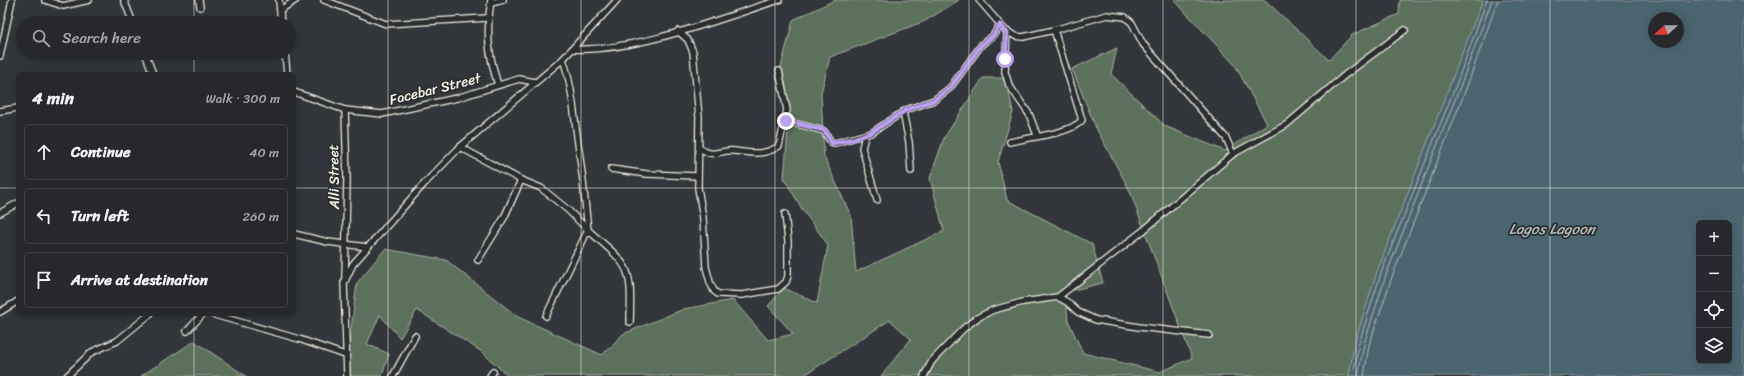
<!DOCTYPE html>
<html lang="en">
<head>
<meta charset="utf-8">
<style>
  :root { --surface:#26282c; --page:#323438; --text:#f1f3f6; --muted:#a4a6a9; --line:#424448 }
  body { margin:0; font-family:Sriracha,sans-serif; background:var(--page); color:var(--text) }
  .controls { position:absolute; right:12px; bottom:12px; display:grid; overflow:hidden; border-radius:6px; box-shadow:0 2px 10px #0003 }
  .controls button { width:36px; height:36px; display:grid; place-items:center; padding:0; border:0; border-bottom:1px solid var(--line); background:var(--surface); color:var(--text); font:20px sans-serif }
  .compass { position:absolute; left:1648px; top:12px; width:36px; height:36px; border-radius:50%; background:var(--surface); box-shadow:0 2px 10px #0003; rotate:249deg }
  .stop { position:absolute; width:12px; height:12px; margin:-9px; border:3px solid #bca0f2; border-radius:50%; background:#fff }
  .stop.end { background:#bca0f2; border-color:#fff; box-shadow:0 1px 4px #0008 }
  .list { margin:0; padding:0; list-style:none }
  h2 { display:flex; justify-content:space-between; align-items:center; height:52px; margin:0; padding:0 16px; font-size:17px }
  h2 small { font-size:13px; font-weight:400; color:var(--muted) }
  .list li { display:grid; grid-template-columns:26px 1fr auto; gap:12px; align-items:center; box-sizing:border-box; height:56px; margin:0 8px 8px; padding:0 8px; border:1px solid var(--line); border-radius:6px }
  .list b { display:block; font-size:15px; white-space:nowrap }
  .list em { font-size:13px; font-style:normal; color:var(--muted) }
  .icon { flex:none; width:22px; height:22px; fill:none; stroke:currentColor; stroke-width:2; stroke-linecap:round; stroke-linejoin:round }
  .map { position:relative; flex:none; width:1744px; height:376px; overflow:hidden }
  .search { position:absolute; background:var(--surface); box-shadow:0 2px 10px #0003; left:16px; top:16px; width:280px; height:44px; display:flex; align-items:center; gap:10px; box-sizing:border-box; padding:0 14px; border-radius:22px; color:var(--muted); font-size:15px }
  .panel { position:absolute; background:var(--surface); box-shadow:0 2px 10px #0003; left:16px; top:72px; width:280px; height:244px; border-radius:6px }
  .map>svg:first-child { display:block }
  .green { fill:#5b715c; stroke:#a8b1a2 }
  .water { fill:#4b6570; stroke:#8f9da0; fill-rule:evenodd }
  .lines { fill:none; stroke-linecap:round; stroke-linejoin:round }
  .shore { stroke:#b0b9b8; stroke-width:1 }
  .street-casing { stroke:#f4f1e8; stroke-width:8 }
  .street { stroke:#2a2d2e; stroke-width:5.5 }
  .route { stroke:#bca0f2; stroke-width:5 }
  .grid { fill:none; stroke:#f4f1e8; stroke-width:1; stroke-opacity:0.55 }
  .labels { text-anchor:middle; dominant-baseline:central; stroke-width:3.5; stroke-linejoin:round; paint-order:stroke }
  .street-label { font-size:14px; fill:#f4f1e8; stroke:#2a2d2e }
  .water-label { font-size:15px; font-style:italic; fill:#b0b9b8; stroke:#2a2d2e }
</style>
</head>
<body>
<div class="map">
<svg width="1744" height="376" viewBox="0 0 1744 376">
  <rect width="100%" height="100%" fill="#32363b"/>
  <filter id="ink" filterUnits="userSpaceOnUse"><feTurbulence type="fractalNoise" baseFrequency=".025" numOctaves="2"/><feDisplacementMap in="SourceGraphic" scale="8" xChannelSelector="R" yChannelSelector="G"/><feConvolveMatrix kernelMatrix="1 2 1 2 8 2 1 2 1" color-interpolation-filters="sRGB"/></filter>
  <g filter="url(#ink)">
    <!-- green -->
    <g class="green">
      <path d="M835,0H959L925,21L830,57L821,93L824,157L851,216L856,272L944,231L930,178L944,138L983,78H1006L1013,112L998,162L1007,200L1092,244L1103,283L1065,292L1068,320L1083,353L1160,372L1192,358L1129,189L1096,128L1072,69L1117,48L1111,74L1165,126L1225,151L1267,124L1235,65L1174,0H1265L1329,60L1352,35L1399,14L1400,0H1483L1377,272L1355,342L1349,376H881L911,339L890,320L803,376H508L482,352L417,310L400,338L380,315L367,344L389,354L382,376H345L357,283L385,249L446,260L518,317L602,355L623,334L684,309L733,300L768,340L793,334L768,306L784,288L817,303L828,245L802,209L784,178L788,131L781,67L793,20Z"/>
      <path d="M194,341L246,376H141Z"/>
    </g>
    <!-- water -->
    <path class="water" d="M1483,0H1744V376H1349L1355,342L1377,272ZM1654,18H1678V42H1654ZM1699,223H1729V361H1699Z"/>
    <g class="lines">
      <!-- shore -->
      <g class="shore">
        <path d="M1353,376L1359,343L1381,273L1456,85L1487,0"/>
        <path d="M1358,376L1364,344L1386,275L1460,87L1492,0"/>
        <path d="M1364,376L1369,345L1392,277L1466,89L1498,0"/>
      </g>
      <!-- street casing -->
      <g class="street-casing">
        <g id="street">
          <path d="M45,0L63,6L89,0"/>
          <path d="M124,0L133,23"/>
          <path d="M199,0L200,7"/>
          <path d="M279,0L281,23"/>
          <path d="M324,0L386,24L487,18"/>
          <path d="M491,0C486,33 488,53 498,85"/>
          <path d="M979,0L1005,30L1015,36L1023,37L1054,30L1107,15L1125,17L1132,23L1143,44L1226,138L1233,154"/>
          <path d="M491,3L503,0"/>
          <path d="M280,10L296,0"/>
          <path d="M678,31L688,40L693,52L699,117L698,188L703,218L706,267L710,282L714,291L718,294L742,295L778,289L786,282L788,276V241L785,214"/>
          <path d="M1007,33L1005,72L1009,85L1029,114L1037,135"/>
          <path d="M573,49C635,52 719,19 779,0"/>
          <path d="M145,53L153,74"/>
          <path d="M285,53L287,74"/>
          <path d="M0,56L12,0"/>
          <path d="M563,59C571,82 573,104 576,128C581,162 585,196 588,230C630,267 632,265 630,322"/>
          <path d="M294,92L345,110L382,114L457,98L519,79L535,82"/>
          <path d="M345,110L347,179L345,280"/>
          <path d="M0,111L18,108"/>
          <path d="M903,112L909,142L911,171"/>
          <path d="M786,121L824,131L831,142L835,143L871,133L906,110L934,100L950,88L982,44L993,36L1000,25"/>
          <path d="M865,136L862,148L877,200"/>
          <path d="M1010,142C1029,137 1071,134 1082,120L1054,30"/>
          <path d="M460,147L521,180L541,188L568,210L588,230L546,316"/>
          <path d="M699,147C714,160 719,149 734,151C751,153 764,156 779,146L787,110L779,71"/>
          <path d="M611,169L647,174L697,176"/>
          <path d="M0,213L18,203"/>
          <path d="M294,234L328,242L367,247"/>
          <path d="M478,260L504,218L521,180"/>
          <path d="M1058,297L1067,302L1078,312L1096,320L1139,327L1209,335"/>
          <path d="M0,312L18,301"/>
          <path d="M211,314L299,339L345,355"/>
          <path d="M187,331L203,314"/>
          <path d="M67,376L92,352L117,341L150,314"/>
          <path d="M347,376L344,283L353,264L424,184L460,147L563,59L617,0"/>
          <path d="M393,376L415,336"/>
          <path d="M490,376L493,372"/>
          <path d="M924,376L932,361L963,329L977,318L993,310L1023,302L1058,297L1144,230L1233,154L1286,125L1345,75L1405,30"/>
        </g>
      </g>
      <!-- street -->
      <use href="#street" class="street"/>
    </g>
  </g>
  <g class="lines" filter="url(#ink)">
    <!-- route -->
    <path class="route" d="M786,121L824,130L832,143L853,139L870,133L906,110L934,100L950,88L982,44L993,36L1000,25L1007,33L1005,59"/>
  </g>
  <!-- grid -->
  <path class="grid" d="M194,0V23M388,0V376M581,0V376M775,0V376M969,0V376M1163,0V376M1356,0V376M1550,0V376M194,53V74M0,188H18M294,188H1744M194,314V376"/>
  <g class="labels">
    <!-- street labels -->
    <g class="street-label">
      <text transform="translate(435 89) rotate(-14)">Facebar Street</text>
      <text transform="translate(334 177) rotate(-91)">Alli Street</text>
    </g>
    <!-- water labels -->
    <g class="water-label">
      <text x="1552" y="229">Lagos Lagoon</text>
    </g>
  </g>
</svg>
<div class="controls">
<button>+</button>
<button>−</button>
<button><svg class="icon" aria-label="locate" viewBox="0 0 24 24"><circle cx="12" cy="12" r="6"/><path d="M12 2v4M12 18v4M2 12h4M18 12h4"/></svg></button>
<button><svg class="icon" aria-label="layers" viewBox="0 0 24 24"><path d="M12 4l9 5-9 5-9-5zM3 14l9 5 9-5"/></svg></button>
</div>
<svg class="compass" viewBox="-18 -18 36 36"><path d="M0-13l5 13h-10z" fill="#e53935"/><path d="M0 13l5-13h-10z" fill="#a4a6a9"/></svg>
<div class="stop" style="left:1005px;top:59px"></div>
<div class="stop end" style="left:786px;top:121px"></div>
<div class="search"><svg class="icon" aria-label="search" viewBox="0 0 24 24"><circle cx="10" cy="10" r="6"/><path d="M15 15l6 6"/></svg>Search here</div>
<section class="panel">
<h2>4 min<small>Walk · 300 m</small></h2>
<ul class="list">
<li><svg class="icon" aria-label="ahead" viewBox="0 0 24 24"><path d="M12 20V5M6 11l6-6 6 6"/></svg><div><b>Continue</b></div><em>40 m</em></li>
<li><svg class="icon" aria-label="left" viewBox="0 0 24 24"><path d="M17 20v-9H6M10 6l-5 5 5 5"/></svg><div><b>Turn left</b></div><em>260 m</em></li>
<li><svg class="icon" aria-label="arrive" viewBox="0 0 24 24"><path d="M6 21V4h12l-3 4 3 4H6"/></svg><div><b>Arrive at destination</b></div></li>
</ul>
</section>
</div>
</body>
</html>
